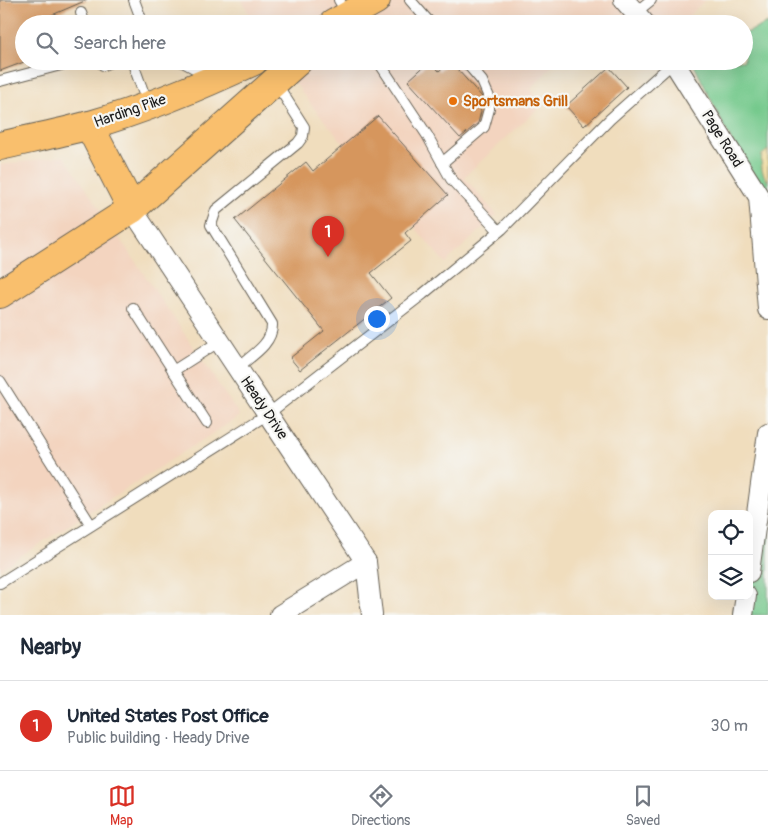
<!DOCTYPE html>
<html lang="en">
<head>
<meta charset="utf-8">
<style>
  :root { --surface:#fff; --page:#f6f6f7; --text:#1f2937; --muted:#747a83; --line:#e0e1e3; --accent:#d93025 }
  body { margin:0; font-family:Pangolin,sans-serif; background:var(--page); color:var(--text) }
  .controls { position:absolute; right:15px; bottom:15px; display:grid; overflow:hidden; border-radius:10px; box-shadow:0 5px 20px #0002 }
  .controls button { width:45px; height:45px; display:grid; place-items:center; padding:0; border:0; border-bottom:1px solid var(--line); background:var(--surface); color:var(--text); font:25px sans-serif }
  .you { position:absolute; left:376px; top:318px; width:18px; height:18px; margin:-12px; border:4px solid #fff; border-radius:50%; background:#1a73e8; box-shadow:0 0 0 8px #1a73e833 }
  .badge { display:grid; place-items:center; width:32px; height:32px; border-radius:50%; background:var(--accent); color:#fff; font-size:16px; font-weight:700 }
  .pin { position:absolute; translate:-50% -41px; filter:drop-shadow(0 1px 2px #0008) }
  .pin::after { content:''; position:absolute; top:26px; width:18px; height:15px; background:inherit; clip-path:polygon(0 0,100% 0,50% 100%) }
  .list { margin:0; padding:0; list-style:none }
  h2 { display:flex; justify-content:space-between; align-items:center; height:65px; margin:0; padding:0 20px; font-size:21px }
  h2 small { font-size:16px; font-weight:400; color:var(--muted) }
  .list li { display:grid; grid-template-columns:32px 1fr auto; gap:15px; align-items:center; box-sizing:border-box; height:90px; padding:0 20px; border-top:1px solid var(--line) }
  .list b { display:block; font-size:19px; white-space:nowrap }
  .list p { margin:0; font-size:16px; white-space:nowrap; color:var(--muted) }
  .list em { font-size:16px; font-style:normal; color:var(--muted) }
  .icon { flex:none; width:28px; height:28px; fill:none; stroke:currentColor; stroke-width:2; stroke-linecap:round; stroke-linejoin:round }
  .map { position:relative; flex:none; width:768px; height:615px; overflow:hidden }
  .search { position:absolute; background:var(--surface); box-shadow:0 5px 20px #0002; left:15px; right:15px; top:15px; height:55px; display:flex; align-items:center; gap:12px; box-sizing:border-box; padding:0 18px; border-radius:28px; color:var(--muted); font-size:19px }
  .sheet { height:155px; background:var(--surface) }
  nav { display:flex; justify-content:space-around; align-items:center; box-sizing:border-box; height:70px; border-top:1px solid var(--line); background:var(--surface); font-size:14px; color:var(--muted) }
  nav a { display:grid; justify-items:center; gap:2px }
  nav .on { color:var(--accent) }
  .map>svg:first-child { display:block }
  .built { fill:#f3d4bf }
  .green { fill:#74c98c; stroke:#487254 }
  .sand { fill:#eeda9e; stroke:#857b5d }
  .building { fill:#d6965d }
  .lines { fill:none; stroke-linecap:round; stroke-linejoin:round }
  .lane-casing { stroke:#666054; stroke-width:12 }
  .street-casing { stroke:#666054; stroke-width:22 }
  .primary-casing { stroke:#666054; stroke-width:30 }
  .lane { stroke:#fff; stroke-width:10 }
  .street { stroke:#fff; stroke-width:20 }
  .primary { stroke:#f9bf6d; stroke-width:28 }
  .food-dot { fill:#e8710a; stroke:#f6f6f2; stroke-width:2 }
  .labels { text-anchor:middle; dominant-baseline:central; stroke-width:4.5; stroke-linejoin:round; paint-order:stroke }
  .food-label { font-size:15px; font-weight:bold; fill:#c56008; stroke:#f6f6f2; text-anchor:start }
  .street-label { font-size:15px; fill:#1c1c1c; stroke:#f6f6f2 }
</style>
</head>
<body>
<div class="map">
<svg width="768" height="615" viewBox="0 0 768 615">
  <rect width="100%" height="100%" fill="#f6f6f2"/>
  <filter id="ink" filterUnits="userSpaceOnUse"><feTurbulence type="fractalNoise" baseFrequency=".02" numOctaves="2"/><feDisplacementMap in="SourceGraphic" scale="10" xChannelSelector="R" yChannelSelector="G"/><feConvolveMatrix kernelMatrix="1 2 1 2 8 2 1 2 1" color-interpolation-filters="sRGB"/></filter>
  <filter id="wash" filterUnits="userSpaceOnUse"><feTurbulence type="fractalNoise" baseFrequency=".0096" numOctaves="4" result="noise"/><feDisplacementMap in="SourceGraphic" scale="20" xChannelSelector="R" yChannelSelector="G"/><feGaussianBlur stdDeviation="1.12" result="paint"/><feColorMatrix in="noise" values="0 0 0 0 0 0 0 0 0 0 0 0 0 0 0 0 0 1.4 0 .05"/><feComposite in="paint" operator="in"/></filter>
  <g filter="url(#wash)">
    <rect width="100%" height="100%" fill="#f0ddbd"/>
    <!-- built -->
    <g class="built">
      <path d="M242,0H705L681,24H254Z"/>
      <path d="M279,61H557L531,89L542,105L464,177L497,215L445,263L312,106Z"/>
      <path d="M64,156L240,416L0,569V165Z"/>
    </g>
    <!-- green -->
    <g class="green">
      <path d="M768,23V309L759,197L692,61H744V34Z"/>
      <path d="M768,433V615H743L749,596V572Z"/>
    </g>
    <!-- sand -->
    <path class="sand" d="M768,150V181C762,174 760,164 762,155Z"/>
    <g id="blocks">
      <!-- building -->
      <g class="building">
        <path d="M0,0H87L31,24H24V62L0,71Z"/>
        <path d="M430,61L439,71L450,61L482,97L478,106L481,111L478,123L460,138L408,81Z"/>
        <path d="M609,67L627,87L584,126L566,106Z"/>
        <path d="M378,116L448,195L405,233L411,241L371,273L391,298L300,370L290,358L324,331L235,220L306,162L313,171Z"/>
      </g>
    </g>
  </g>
  <g filter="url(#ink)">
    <use href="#blocks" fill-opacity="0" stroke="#666054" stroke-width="1"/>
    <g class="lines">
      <!-- lane casing -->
      <g class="lane-casing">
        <g id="lane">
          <path d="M134,0L143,24"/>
          <path d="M339,0L348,15"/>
          <path d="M410,0L431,24"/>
          <path d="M81,13L85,24"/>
          <path d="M635,13L651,0"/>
          <path d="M101,61L103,65L113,61"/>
          <path d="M132,61L148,105"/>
          <path d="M181,61L211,77"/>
          <path d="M378,61L427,135L451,179L499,231"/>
          <path d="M0,81L76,61"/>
          <path d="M442,163L484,127L489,109V97L482,81L465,61"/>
          <path d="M133,308L207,423"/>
          <path d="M237,368C251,356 273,344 272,324L211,225L216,210L298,143L303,136L304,127L276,83"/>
          <path d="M173,371L220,341"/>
          <path d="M0,381L91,525"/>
          <path d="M0,583L268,414L423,294L502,229L610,119L674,62"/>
        </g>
      </g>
      <!-- street casing -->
      <g class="street-casing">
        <g id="street">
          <path d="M624,0L645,24"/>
          <path d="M673,61L759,197L768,309"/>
          <path d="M132,209L366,562L372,615"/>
          <path d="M749,572L768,433"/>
          <path d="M280,615L366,562"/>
          <path d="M743,615L746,596"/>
        </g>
      </g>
      <!-- primary casing -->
      <g class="primary-casing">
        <g id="primary">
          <path d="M333,24L376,0"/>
          <path d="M89,125L132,209"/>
          <path d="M0,146C30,139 60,133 90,125C146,109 201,86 254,61"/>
          <path d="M0,294L132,209L298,61"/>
        </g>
      </g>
      <!-- lane -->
      <use href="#lane" class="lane"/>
      <!-- street -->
      <use href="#street" class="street"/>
      <!-- primary -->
      <use href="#primary" class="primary"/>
    </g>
  </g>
  <!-- markers -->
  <circle class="food-dot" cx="453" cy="101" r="5"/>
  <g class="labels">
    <!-- food labels -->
    <g class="food-label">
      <text x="463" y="101">Sportsmans Grill</text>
    </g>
    <!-- street labels -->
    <g class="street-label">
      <text transform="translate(130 111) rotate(-19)">Harding Pike</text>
      <text transform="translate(722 139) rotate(58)">Page Road</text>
      <text transform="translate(264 408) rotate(56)">Heady Drive</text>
    </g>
  </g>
</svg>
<div class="controls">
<button><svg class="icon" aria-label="locate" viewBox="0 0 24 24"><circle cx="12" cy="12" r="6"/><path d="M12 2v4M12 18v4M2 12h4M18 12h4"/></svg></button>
<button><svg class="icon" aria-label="layers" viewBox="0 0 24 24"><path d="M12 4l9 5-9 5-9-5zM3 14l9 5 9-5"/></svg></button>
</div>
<div class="you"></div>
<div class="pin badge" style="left:328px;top:257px">1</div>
<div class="search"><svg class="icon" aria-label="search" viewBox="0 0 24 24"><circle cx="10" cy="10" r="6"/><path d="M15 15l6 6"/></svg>Search here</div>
</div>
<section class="sheet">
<h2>Nearby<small></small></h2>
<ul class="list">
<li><span class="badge">1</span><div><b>United States Post Office</b><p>Public building · Heady Drive</p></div><em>30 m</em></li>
</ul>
</section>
<nav>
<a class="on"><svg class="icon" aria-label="map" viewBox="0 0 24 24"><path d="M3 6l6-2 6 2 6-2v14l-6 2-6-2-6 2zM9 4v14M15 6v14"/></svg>Map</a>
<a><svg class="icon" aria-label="directions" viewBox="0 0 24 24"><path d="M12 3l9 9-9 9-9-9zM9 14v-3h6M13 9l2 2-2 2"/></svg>Directions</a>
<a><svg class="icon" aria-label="saved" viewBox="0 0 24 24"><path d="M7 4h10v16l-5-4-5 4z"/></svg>Saved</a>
</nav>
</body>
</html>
